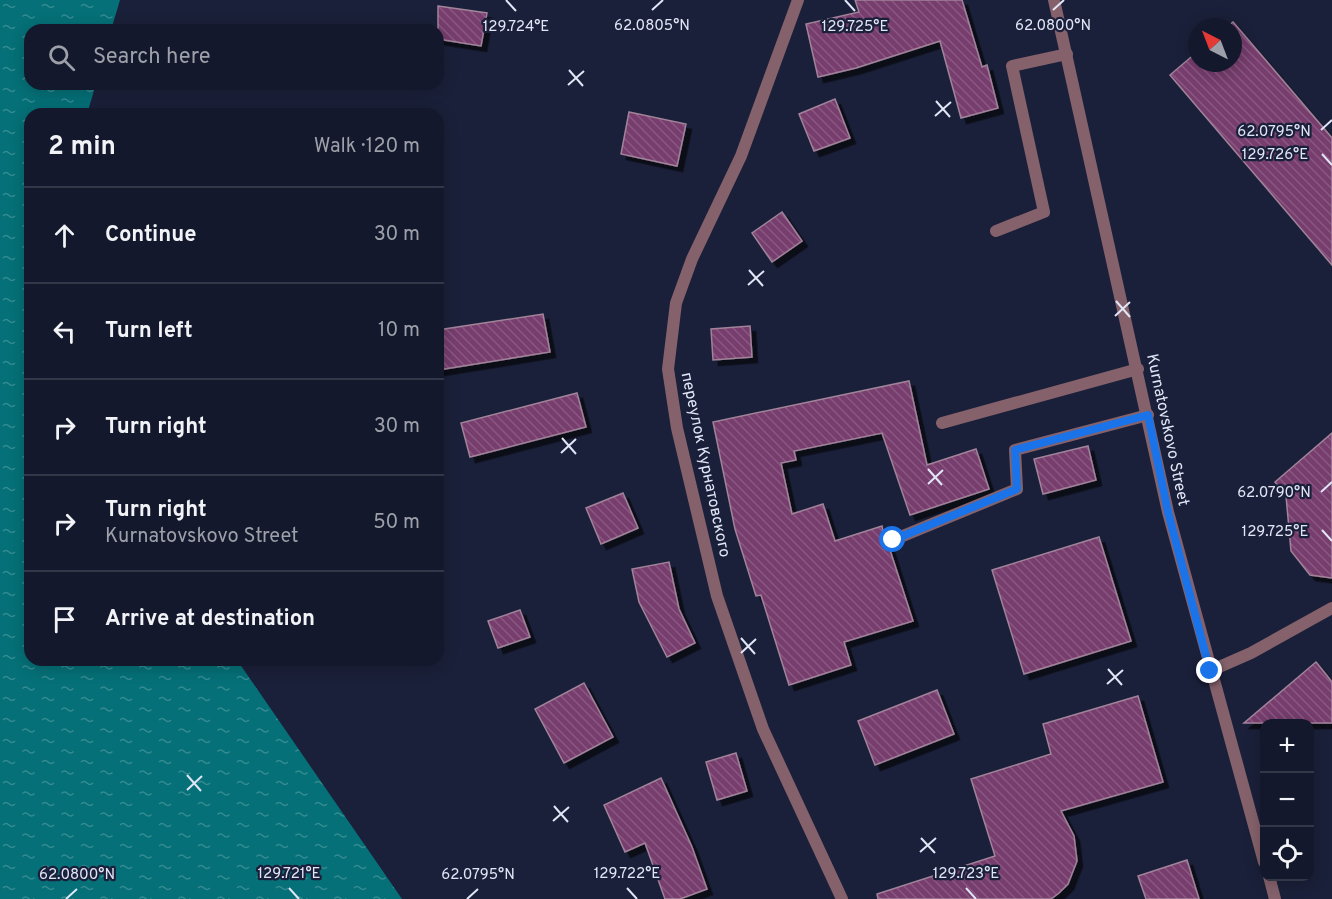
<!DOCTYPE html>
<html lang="en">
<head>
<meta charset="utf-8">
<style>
  :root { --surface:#14182c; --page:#212538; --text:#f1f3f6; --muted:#9da0a9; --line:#333748 }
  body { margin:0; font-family:Overpass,sans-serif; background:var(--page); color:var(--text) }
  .controls { position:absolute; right:18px; bottom:18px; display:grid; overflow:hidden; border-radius:12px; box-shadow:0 3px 15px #0003 }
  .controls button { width:54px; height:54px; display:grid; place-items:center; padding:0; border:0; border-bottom:2px solid var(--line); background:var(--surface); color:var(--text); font:30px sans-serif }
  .compass { position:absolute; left:1188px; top:18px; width:54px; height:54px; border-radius:50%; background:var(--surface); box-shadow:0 3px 15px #0003; rotate:318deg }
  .stop { position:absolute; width:18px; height:18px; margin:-14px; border:4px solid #1a73e8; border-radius:50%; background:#fff }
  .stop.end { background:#1a73e8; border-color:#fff; box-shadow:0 2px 6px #0008 }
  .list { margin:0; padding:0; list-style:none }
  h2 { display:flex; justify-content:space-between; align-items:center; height:78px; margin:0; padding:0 24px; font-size:26px }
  h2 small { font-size:20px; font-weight:400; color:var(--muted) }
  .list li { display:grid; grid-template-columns:39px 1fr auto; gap:18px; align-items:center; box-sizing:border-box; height:96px; padding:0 24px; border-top:2px solid var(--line) }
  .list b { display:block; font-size:22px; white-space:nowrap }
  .list p { margin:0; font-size:20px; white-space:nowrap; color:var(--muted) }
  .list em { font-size:20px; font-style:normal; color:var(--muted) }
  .icon { flex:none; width:33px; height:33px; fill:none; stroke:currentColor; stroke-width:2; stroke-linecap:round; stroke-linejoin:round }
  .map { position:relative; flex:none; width:1332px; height:899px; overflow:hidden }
  .search { position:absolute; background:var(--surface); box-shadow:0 3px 15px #0003; left:24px; top:24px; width:420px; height:66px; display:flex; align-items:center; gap:15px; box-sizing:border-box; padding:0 21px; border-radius:18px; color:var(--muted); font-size:22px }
  .panel { position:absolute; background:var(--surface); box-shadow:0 3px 15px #0003; left:24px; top:108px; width:420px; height:558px; border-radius:18px }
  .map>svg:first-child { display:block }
  .water { fill:url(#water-ripples) }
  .building { fill:url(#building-back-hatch); stroke:#a1839a; stroke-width:1.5; filter:url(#shadow) }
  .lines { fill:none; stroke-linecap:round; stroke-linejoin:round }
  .lane { stroke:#85626b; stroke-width:12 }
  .street { stroke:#85626b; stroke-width:12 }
  .route { stroke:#1a73e8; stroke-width:8 }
  .ticks { fill:none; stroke:#e1e6f7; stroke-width:2 }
  .labels { text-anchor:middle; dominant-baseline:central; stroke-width:4.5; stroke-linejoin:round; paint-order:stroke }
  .street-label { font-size:16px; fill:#e1e6f7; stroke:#1b203a }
  .ticks-label { font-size:15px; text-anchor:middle; fill:#e1e6f7; stroke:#1b203a; stroke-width:4.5; stroke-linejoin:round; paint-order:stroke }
</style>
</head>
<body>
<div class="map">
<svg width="1332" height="899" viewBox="0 0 1332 899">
  <defs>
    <pattern id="water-ripples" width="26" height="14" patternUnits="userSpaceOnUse" patternTransform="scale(1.5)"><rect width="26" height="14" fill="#057077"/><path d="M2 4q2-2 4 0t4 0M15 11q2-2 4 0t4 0" fill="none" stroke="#358b92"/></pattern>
    <pattern id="building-back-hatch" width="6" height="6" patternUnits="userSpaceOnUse" patternTransform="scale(1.5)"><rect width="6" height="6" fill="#763c6d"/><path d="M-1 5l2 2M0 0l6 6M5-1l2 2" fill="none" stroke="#895883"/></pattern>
    <filter id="shadow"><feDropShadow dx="5.5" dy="5.5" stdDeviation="0" flood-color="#0009"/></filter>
  </defs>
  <rect width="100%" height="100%" fill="#1b203a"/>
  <!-- water -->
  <path class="water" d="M0,0H120L111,30H30V84H96L87,114H30V660H237L402,899H0Z"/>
  <!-- building -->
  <g class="building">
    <path d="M855,0H962L982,67L987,65L998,108L961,118L940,41L856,68L818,77L806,24L859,12Z"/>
    <path d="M438,6L487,13L481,46L438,39Z"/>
    <path d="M1233,22L1332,138V265L1170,75L1197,52V63H1233V27H1227Z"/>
    <path d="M835,99L850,138L814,151L799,114Z"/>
    <path d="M629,112L686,124L677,166L621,154Z"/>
    <path d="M782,212L802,241L772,262L752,233Z"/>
    <path d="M543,314L550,352L438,370V330Z"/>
    <path d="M750,326L752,357L713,360L711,329Z"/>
    <path d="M909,381L927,465L976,449L989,489L910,515L882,433L794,451L796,460L781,463L792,514L823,504L835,541L882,526L885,543L889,547L913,621L844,642L851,665L789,685L761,595L756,596L735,529L713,422Z"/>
    <path d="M577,393L586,427L470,457L461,423Z"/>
    <path d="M1332,433V578L1310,575L1291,551L1286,496L1275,482Z"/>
    <path d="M1088,446L1096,480L1043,494L1034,459Z"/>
    <path d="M623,493L638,528L601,544L586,508Z"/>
    <path d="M1099,537L1131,641L1024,674L992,570Z"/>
    <path d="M669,562L679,609L695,643L667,657L639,602L632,569Z"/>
    <path d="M520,610L530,637L498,648L488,621Z"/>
    <path d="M1316,662L1332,682V723H1244Z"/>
    <path d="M584,683L613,737L564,763L535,709Z"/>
    <path d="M937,690L954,734L875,765L858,721Z"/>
    <path d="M1138,696L1163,782L1061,811L1074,836L1077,861L1068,884L1059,893L1051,899H878L877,894L995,856L971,779L1051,754L1043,724Z"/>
    <path d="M736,753L747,791L717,800L706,762Z"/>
    <path d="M661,778L692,847L707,889L680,899H665L645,843L625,852L604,805Z"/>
    <path d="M1187,860L1199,899H1146L1138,876Z"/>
  </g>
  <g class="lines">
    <!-- lane -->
    <g class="lane">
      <path d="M996,231L1044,212L1012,66L1067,54"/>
      <path d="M942,423L1138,369"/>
      <path d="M893,540L1017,489L1015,450L1148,415"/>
      <path d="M1210,671L1251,653L1332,608"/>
    </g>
    <!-- street -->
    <g class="street">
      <path d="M798,0L741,156L692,259L676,303L668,369L677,428L717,596L763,729L842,899"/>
      <path d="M1054,0L1168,512L1264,862"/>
      <path d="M1269,876L1275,899"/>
    </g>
  </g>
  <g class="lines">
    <!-- route -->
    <path class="route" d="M893,540L1017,489L1015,450L1148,415L1168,512L1210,671"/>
  </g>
  <!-- ticks -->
  <path class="ticks" d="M506,0L516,11M845,0L855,11M652,10L663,0M1053,10L1064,0M569,70L583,86M568,85L584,71M936,101L950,117M935,116L951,102M1321,130L1332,120M1322,154L1332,165M749,270L763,286M748,285L764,271M1116,301L1130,317M1115,316L1130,302M562,438L576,454M561,453L576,439M928,469L942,485M928,484L943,470M1321,492L1332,482M1322,530L1332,541M741,638L755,654M741,653L756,639M1108,669L1122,685M1107,684L1123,670M187,775L201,791M187,790L202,776M554,806L568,822M553,821L569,807M921,838L935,853M920,852L936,838M289,888L299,899M627,888L637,899M966,888L976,899M66,899L77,889M467,899L478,889"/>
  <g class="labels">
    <!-- street labels -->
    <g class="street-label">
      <text transform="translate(1167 430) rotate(78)">Kurnatovskovo Street</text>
      <text transform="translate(705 465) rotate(78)">переулок Курнатовского</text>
    </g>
  </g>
  <g class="ticks-label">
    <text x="652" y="30">62.0805°N</text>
    <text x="1053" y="30">62.0800°N</text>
    <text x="516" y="31">129.724°E</text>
    <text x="855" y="31">129.725°E</text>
    <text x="1274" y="136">62.0795°N</text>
    <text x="1275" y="159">129.726°E</text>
    <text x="1274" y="497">62.0790°N</text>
    <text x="1275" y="536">129.725°E</text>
    <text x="289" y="878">129.721°E</text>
    <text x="627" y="878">129.722°E</text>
    <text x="966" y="878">129.723°E</text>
    <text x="77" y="879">62.0800°N</text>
    <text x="478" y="879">62.0795°N</text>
  </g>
</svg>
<div class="controls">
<button>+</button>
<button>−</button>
<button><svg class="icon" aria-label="locate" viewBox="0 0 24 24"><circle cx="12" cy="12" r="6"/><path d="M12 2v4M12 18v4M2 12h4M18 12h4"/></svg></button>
</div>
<svg class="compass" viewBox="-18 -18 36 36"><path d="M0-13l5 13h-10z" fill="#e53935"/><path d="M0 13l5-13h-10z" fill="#9da0a9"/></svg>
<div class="stop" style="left:893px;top:540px"></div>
<div class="stop end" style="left:1210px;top:671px"></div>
<div class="search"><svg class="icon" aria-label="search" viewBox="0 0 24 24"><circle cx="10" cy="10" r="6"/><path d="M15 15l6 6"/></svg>Search here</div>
<section class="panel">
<h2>2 min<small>Walk · 120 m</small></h2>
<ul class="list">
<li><svg class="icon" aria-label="ahead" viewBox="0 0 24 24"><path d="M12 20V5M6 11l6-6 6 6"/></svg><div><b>Continue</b></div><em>30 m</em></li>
<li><svg class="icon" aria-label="left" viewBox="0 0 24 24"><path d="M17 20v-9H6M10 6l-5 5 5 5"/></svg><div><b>Turn left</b></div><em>10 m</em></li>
<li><svg class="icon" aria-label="right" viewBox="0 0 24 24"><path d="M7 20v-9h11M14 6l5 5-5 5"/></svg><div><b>Turn right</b></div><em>30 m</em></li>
<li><svg class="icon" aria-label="right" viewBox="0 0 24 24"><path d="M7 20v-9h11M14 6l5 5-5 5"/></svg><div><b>Turn right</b><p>Kurnatovskovo Street</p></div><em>50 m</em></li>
<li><svg class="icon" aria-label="arrive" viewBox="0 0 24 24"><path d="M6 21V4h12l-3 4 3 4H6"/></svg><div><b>Arrive at destination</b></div></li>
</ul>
</section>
</div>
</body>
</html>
